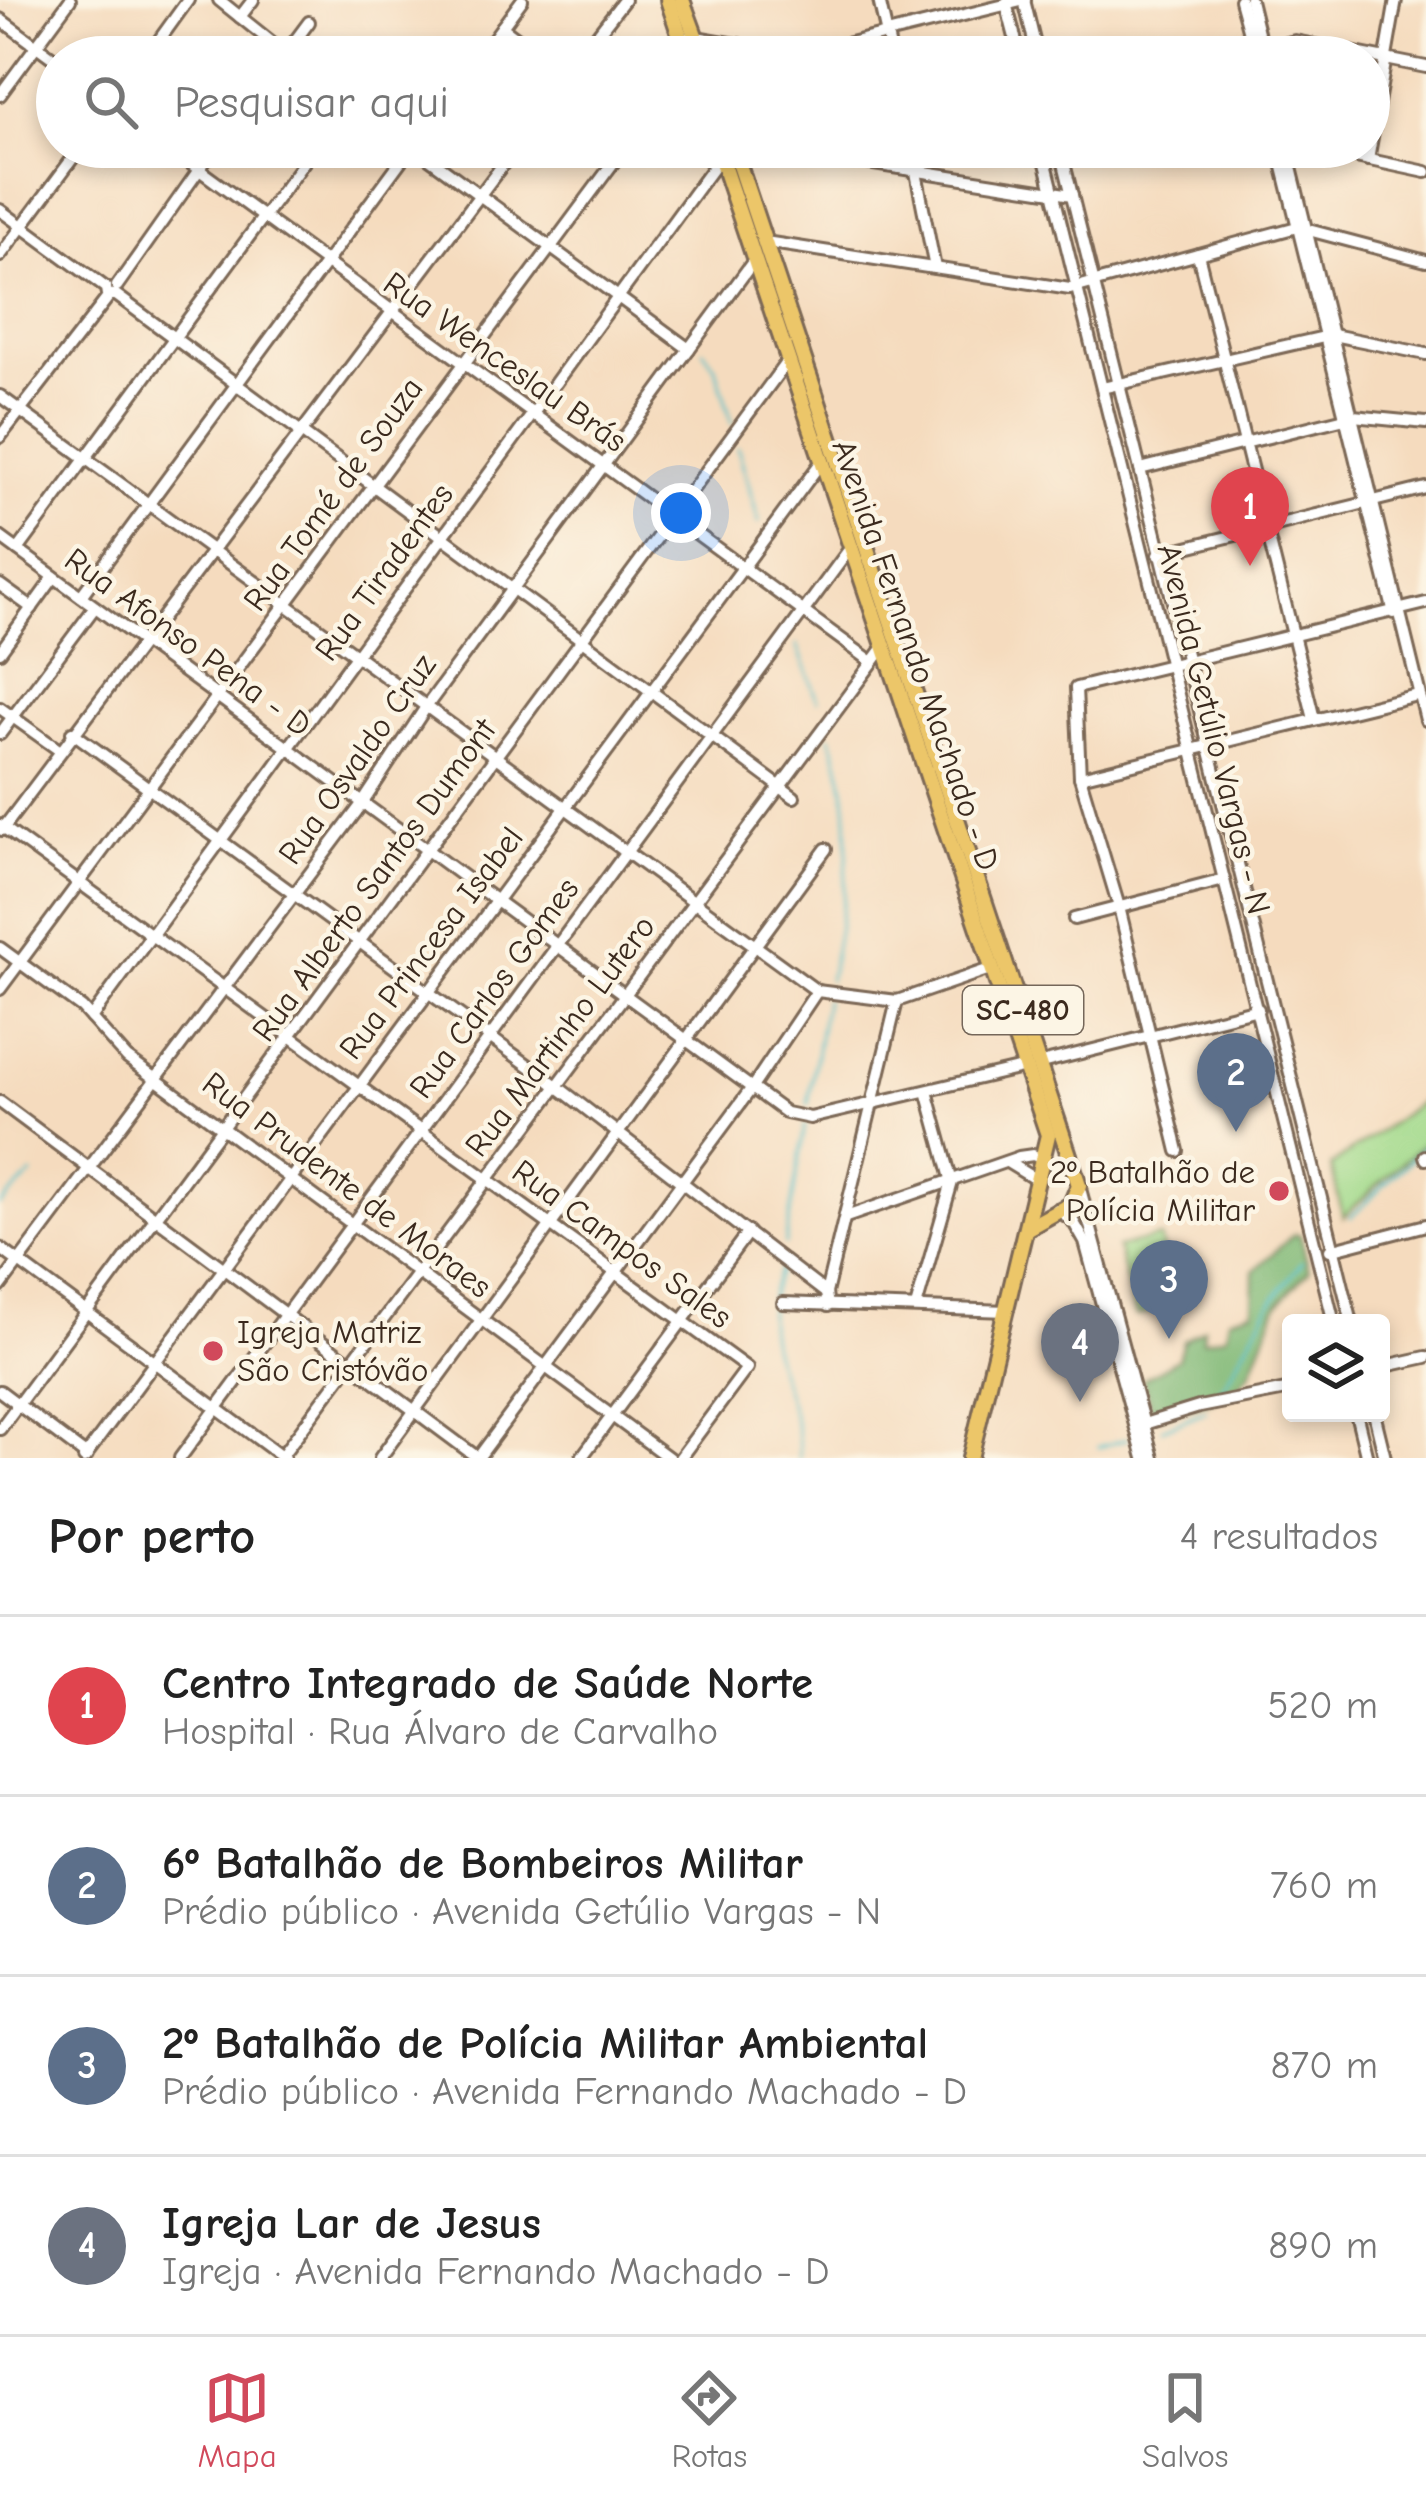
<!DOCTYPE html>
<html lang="pt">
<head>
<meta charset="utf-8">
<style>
  :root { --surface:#fff; --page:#f6f6f6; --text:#222; --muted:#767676; --line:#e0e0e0; --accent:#d1495b }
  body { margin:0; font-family:"Comic Neue",sans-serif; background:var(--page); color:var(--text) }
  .controls { position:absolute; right:36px; bottom:36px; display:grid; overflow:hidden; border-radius:12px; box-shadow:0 6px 18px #0003 }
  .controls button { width:108px; height:108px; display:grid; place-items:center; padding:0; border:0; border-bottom:3px solid var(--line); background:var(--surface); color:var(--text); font:60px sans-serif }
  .you { position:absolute; left:681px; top:513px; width:42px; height:42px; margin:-30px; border:9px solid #fff; border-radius:50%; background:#1a73e8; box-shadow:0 0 0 18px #1a73e833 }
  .badge { display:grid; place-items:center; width:78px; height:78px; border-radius:50%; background:var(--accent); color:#fff; font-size:39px; font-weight:700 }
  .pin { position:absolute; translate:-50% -99px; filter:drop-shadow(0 3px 6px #0008) }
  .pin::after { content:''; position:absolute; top:63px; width:42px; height:36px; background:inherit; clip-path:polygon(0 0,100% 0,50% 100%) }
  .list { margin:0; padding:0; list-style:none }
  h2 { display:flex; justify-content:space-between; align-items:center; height:156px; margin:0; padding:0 48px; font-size:51px }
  h2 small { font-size:39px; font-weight:400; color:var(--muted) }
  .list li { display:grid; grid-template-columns:78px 1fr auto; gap:36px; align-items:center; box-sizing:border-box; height:180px; padding:0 48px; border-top:3px solid var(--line) }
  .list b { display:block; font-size:45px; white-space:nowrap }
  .list p { margin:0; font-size:39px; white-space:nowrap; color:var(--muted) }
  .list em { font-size:39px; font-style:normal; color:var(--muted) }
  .icon { flex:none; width:66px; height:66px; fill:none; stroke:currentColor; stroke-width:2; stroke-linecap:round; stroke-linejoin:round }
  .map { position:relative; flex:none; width:1426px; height:1458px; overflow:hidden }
  .search { position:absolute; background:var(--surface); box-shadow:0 6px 18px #0003; left:36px; right:36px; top:36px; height:132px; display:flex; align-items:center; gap:30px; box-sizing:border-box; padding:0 42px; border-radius:66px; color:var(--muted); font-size:45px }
  .sheet { height:876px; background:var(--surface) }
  nav { display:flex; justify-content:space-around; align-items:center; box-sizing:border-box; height:168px; border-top:3px solid var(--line); background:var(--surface); font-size:33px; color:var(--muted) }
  nav a { display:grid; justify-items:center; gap:6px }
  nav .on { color:var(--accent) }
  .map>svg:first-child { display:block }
  .green { fill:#a3da8c; stroke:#6f8255; stroke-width:3 }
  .forest { fill:#82ba78; stroke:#5e724b; stroke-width:3 }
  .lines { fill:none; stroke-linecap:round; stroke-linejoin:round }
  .stream { stroke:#51bfc7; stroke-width:3 }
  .minor-casing { stroke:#7c6856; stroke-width:16 }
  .major-casing { stroke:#7c6856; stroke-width:20 }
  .minor { stroke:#fff; stroke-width:10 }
  .major { stroke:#ecc669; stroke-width:14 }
  .poi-dot { fill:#d1495b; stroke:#fcf5e5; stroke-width:4.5 }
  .labels { text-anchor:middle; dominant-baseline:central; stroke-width:9; stroke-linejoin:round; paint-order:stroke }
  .shield { fill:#fcf5e5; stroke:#75675a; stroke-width:3 }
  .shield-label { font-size:30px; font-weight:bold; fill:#3b2a1e }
  .street-label { font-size:33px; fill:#3b2a1e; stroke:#fcf5e5 }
  .poi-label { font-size:33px; fill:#3b2a1e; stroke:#fcf5e5; text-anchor:end }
</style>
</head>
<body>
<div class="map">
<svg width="1426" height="1458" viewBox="0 0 1426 1458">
  <rect width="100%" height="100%" fill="#fcf5e5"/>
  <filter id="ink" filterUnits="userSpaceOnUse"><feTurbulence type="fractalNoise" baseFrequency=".00833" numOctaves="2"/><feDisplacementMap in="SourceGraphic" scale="24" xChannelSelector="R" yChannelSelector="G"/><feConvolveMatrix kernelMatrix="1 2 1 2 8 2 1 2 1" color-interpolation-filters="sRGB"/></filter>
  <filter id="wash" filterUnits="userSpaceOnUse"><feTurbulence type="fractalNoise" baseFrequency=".004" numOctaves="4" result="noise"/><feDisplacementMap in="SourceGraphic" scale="48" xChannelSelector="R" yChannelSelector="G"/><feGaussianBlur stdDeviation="2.7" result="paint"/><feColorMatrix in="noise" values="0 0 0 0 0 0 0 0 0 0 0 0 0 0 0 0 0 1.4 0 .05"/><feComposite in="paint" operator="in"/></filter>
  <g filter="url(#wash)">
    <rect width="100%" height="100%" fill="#f5dbbe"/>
    <!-- green -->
    <g class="green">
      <path d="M1426,1098V1141L1343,1217L1331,1166Z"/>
      <path d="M1160,1237L1179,1305L1136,1316L1117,1248Z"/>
    </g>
    <!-- forest -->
    <path class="forest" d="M1294,1234L1300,1235L1309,1270L1278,1304L1250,1373L1229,1396L1153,1418L1143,1379L1178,1359L1183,1341L1204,1328L1203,1340L1226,1335L1229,1318L1253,1310L1254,1271Z"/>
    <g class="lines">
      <!-- stream -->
      <g class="stream">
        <path d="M703,350L716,368L732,423"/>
        <path d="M738,448L759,522"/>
        <path d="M797,645L818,700"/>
        <path d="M829,980C845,899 861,815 830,736"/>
        <path d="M808,1104L825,1000"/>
        <path d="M0,1205L32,1175"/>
        <path d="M1351,1217L1426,1145"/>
        <path d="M785,1244L805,1126"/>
        <path d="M780,1269C746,1341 801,1392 799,1458"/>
        <path d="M1217,1397L1271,1303L1302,1262"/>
        <path d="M1162,1429L1206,1411"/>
        <path d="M1099,1447L1127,1439"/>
      </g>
    </g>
  </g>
  <g filter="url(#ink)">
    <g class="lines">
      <!-- minor casing -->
      <g class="minor-casing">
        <g id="minor">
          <path d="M219,0L290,57"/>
          <path d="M879,0L892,57"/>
          <path d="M1024,0L1038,57"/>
          <path d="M1240,0L1255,55"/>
          <path d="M1250,0L1264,57"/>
          <path d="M1006,3L1020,57"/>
          <path d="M240,17L253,0"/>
          <path d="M0,19L57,61"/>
          <path d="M502,27L542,57"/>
          <path d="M690,36L807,56"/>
          <path d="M801,55L1025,0"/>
          <path d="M147,57L188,0"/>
          <path d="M283,57L309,22"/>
          <path d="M480,57L522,0"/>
          <path d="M580,57L624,0"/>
          <path d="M1231,57L1295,41L1426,67"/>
          <path d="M0,95L70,0"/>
          <path d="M168,147L871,661"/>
          <path d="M414,147L689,349"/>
          <path d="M765,147L1072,195"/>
          <path d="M911,147L935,268"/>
          <path d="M1042,147L1334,1323"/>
          <path d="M1060,147L1352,1323"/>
          <path d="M1278,147L1394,613"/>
          <path d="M1286,147L1426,720"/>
          <path d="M1309,147L1426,172"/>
          <path d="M1368,160L1396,0"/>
          <path d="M0,210L106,288L107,295H116L794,797"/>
          <path d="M765,242L1070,289L1297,227L1426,261"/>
          <path d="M1198,254L1314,719"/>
          <path d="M0,256L81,147"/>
          <path d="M117,286L215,147"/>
          <path d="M1102,388L1333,335L1426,354"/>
          <path d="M0,396L817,991L897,1001L993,968"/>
          <path d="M0,437L109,296"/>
          <path d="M1140,469L1353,416L1426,423"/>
          <path d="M0,537L786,1113L810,1118L1026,1067"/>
          <path d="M18,550L315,147"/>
          <path d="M1159,554L1426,488"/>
          <path d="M0,585L32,608"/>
          <path d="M81,596L411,147"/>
          <path d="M0,652L54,577"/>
          <path d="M0,708L59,750"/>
          <path d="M72,732L550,1081L826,1293"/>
          <path d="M0,734L95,607"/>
          <path d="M1080,777L1417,695"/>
          <path d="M0,825L747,1368L680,1458"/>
          <path d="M2,830L516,147"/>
          <path d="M1074,919L1224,880"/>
          <path d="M0,948L82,1008L127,1058L669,1458"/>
          <path d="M0,989L625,147"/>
          <path d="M91,1018L722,155"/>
          <path d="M1041,1063L1258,1009"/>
          <path d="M0,1102L478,1458L751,1089L817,991"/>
          <path d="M1178,1151L1119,907L1080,777L1076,688L1426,603"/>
          <path d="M1425,1156L1426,1159"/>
          <path d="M1007,1162L1038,1181"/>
          <path d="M1079,1185L1153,1458"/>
          <path d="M1057,1209L1073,1221L1085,1242L1144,1458"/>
          <path d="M846,1217L1019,1157L1033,1155L1057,1166"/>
          <path d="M0,1248L284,1458"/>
          <path d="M1330,1250L1426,1225"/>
          <path d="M0,1287L362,804L426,707L755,259"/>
          <path d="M783,1303L1007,1311"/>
          <path d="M828,1306L826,1293L897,1001"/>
          <path d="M916,1307L952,1182L927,1091"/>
          <path d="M1381,1367L1426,1357"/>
          <path d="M0,1391L87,1456"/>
          <path d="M1356,1413L1367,1458"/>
          <path d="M1374,1413L1385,1458"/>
          <path d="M1144,1424L1199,1407L1291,1389"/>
          <path d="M0,1429L788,360"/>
          <path d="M84,1458L822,461"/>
          <path d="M180,1458L851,547"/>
          <path d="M280,1458L884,647"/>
          <path d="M380,1458L826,849"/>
          <path d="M581,1458L748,1232"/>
        </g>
      </g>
      <!-- major casing -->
      <g class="major-casing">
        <g id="major">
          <path d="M668,0L687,57"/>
          <path d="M682,0L703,57"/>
          <path d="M717,147L1048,1135L970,1458"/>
          <path d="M733,147L1079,1185L1071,1204L1026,1229"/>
        </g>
      </g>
      <!-- minor -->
      <use href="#minor" class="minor"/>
      <!-- major -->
      <use href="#major" class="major"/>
    </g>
  </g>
  <!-- markers -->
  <g class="poi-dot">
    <circle cx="1279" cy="1191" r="12"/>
    <circle cx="213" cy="1351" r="12"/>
  </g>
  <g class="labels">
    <!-- shield labels -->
    <rect class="shield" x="963" y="986" width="120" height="48" rx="9"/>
    <g class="shield-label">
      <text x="1023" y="1010">SC-480</text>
    </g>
    <!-- street labels -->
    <g class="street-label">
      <text transform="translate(505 362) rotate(35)">Rua Wenceslau Brás</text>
      <text transform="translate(333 494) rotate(-54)">Rua Tomé de Souza</text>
      <text transform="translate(384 572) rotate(-54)">Rua Tiradentes</text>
      <text transform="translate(188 642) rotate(36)">Rua Afonso Pena - D</text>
      <text transform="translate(916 655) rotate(71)">Avenida Fernando Machado - D</text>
      <text transform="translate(1214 729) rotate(76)">Avenida Getúlio Vargas - N</text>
      <text transform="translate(357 759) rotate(-55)">Rua Osvaldo Cruz</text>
      <text transform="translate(374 880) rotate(-54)">Rua Alberto Santos Dumont</text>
      <text transform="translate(431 943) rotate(-53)">Rua Princesa Isabel</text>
      <text transform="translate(494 988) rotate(-54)">Rua Carlos Gomes</text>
      <text transform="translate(560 1036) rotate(-53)">Rua Martinho Lutero</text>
      <text transform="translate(347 1185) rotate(37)">Rua Prudente de Moraes</text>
      <text transform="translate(622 1244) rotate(36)">Rua Campos Sales</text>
    </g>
    <!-- poi labels -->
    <g class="poi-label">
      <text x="1255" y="1172">2º Batalhão de<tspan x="1255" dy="38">Polícia Militar</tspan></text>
      <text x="237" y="1332" text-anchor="start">Igreja Matriz<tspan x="237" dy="38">São Cristóvão</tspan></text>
    </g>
  </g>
</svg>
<div class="controls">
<button><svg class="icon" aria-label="layers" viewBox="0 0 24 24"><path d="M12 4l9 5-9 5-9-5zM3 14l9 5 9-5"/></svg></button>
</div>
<div class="you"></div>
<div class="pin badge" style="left:1250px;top:566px;background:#e0444e">1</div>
<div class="pin badge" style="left:1236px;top:1132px;background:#5c6f8a">2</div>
<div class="pin badge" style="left:1169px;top:1339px;background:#5c6f8a">3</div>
<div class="pin badge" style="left:1080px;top:1402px;background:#6b7280">4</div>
<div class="search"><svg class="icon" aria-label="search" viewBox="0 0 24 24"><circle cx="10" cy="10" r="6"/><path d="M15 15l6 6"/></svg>Pesquisar aqui</div>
</div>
<section class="sheet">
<h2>Por perto<small>4 resultados</small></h2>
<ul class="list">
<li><span class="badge" style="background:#e0444e">1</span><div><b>Centro Integrado de Saúde Norte</b><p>Hospital · Rua Álvaro de Carvalho</p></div><em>520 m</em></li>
<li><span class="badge" style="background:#5c6f8a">2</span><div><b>6º Batalhão de Bombeiros Militar</b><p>Prédio público · Avenida Getúlio Vargas - N</p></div><em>760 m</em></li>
<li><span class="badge" style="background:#5c6f8a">3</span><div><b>2º Batalhão de Polícia Militar Ambiental</b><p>Prédio público · Avenida Fernando Machado - D</p></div><em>870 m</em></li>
<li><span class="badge" style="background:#6b7280">4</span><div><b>Igreja Lar de Jesus</b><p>Igreja · Avenida Fernando Machado - D</p></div><em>890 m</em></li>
</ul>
</section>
<nav>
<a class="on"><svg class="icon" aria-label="map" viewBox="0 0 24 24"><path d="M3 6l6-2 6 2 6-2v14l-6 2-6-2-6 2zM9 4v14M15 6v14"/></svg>Mapa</a>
<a><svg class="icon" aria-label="directions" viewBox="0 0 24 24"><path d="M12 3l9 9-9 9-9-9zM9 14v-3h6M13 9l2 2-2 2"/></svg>Rotas</a>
<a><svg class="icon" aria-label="saved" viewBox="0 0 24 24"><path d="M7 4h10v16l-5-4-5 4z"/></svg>Salvos</a>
</nav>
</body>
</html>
